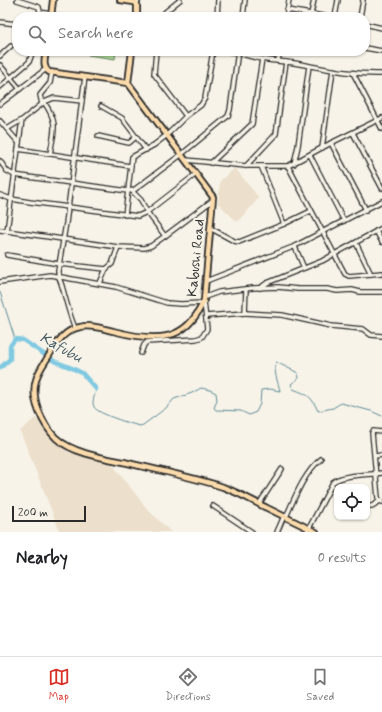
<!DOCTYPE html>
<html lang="en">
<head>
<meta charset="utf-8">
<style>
  :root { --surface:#fff; --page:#f6f6f6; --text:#202124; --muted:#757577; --line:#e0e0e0; --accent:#d93025 }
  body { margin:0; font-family:Mynerve,sans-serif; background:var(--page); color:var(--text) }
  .controls { position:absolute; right:12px; bottom:12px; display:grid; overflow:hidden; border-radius:8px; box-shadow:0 1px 3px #0004 }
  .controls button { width:36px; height:36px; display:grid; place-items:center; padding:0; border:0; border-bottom:1px solid var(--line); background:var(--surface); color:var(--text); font:20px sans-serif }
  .scale { position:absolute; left:12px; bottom:10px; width:74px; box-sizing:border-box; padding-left:4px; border:2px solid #2b2b2b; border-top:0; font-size:11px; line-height:14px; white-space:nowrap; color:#2b2b2b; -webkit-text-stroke:3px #f7f3e8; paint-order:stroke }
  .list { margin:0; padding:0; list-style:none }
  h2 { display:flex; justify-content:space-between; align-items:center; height:52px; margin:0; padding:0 16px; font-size:17px }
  h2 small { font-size:13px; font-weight:400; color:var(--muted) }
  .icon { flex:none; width:22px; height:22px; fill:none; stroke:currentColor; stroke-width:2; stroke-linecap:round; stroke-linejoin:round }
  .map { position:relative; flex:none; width:382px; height:532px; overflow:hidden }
  .search { position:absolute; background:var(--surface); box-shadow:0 1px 3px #0004; left:12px; right:12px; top:12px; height:44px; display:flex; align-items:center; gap:10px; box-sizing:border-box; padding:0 14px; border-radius:16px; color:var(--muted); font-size:15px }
  .sheet { height:124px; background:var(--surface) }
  nav { display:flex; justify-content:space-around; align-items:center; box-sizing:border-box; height:56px; border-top:1px solid var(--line); background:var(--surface); font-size:11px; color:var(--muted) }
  nav a { display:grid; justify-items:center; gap:2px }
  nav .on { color:var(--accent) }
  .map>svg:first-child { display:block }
  .built { fill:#ecdfcb }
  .grass { fill:#acd998; stroke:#6c8262 }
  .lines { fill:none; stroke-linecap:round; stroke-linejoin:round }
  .stream { stroke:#5e8a98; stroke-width:1 }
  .river { stroke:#80c9e1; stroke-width:4.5 }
  .minor-casing { stroke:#2b2b2b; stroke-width:6 }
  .major-casing { stroke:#2b2b2b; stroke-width:8 }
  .minor { stroke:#f7f3e8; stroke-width:3.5 }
  .major { stroke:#fcdcac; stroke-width:4.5 }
  .labels { text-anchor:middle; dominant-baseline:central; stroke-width:4; stroke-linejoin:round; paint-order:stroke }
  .street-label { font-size:14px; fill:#2b2b2b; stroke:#f7f3e8 }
  .water-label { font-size:15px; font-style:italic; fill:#445a62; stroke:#f7f3e8 }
</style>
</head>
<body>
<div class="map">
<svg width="382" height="532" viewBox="0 0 382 532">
  <rect width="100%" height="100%" fill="#f7f3e8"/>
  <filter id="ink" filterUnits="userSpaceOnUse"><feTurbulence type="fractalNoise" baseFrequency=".025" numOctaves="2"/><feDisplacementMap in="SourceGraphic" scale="8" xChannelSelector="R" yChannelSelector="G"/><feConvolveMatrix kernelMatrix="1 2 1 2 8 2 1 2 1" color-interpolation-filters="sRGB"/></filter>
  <g filter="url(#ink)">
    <!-- built -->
    <g class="built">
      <path d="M235,168L259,198L237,222L218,203L220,181Z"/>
      <path d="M35,418L67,451L112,464L148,510L171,532H60L20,431Z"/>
    </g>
    <!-- grass -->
    <path class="grass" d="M89,51H116L115,59L88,55Z"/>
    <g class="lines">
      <!-- stream -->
      <g class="stream">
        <path d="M0,292L15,339"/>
        <path d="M96,389C96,394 91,401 94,407C98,414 131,424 140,426L143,425L166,408L174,399L192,393L201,388L210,390L216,393L217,400L214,408L216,410L241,411L249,415L256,412L260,404L261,390L270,389L280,391C278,381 273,372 276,362L298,373L299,378L291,384L293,389C309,395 311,396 318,411L333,408L341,403L371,411L382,416"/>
      </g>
      <!-- river -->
      <path class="river" d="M0,368L10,359V346L15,339L23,340L54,361L72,368L82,373L96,389"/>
      <!-- minor casing -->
      <g class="minor-casing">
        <g id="minor">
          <path d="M17,0L39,7L40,12L51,14"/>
          <path d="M136,3L139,0"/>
          <path d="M287,10L329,17"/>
          <path d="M311,14L314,0"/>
          <path d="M162,17L165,12L180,0"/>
          <path d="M217,17L218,0"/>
          <path d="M243,17L245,0"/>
          <path d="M286,17L289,0"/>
          <path d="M335,17L338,0"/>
          <path d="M360,17L363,0"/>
          <path d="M0,22L17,24"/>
          <path d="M365,24L382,28"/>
          <path d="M365,48L382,51"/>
          <path d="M156,51L154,74L186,116"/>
          <path d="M227,51C238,52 247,56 257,58C269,61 282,61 294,63C323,68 352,75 382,74"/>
          <path d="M0,56L11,46"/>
          <path d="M278,60L280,51"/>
          <path d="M0,65L20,89"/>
          <path d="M353,73L382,129"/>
          <path d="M0,87L29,62L33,51"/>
          <path d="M44,102C59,124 54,130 50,154"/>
          <path d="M42,103L54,98L82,101"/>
          <path d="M0,104L46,69"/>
          <path d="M101,106L122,118L146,150"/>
          <path d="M0,121L19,143"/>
          <path d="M7,129L22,120L42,104L40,95L50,83L52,72"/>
          <path d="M353,133L382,188"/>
          <path d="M98,136L129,143L136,137"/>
          <path d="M331,143L366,210"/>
          <path d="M322,148L333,70"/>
          <path d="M18,149L130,166"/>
          <path d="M310,155L344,221"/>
          <path d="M186,160L246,166H288L331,143L382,118"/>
          <path d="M0,161L7,171L14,175L128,191L134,190L182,154L228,116L230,110L238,51"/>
          <path d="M211,163L252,124L262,59"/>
          <path d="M294,164L298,146L309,66"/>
          <path d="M246,166L276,134L286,62"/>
          <path d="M261,166L284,224"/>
          <path d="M288,166L345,274L349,276L382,273"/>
          <path d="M132,191L141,200L147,212L165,236"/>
          <path d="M0,195L11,199L30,202L138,216L147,212L196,174"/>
          <path d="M125,215L132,157L154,145L167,135L186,116L201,105L205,98L213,51"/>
          <path d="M210,228L234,241L239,242L284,224L311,211"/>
          <path d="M0,230L118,247L144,248L151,246L165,236L213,200"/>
          <path d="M7,231L22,120"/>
          <path d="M376,231L382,242"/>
          <path d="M356,243L371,274"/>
          <path d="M295,247L304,268"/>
          <path d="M7,255L59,264L106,269"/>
          <path d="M206,281L293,247L382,201"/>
          <path d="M0,282L50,275L116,287L167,303L181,304L203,303"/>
          <path d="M100,283L106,269L112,264L118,247"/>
          <path d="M260,288L267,283L322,261L382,228"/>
          <path d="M205,297L219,292L253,288L278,287L298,289H327L337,291L352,290L360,292H382"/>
          <path d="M245,313L282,315L331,326L363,329L371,335L382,336"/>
          <path d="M206,316L245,313L246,289"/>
          <path d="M75,328C69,314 66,300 62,286C60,280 58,276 58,271L66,223L85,77"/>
          <path d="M141,353L144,345L147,342L196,339L202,337L207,329L204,301"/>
          <path d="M382,432L373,431L372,433L378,498L382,502"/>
          <path d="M375,456L382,455"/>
          <path d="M259,504L282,469"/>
          <path d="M213,506L252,532"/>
          <path d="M367,506H372L380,501"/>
          <path d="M286,517C295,497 304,473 321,459"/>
          <path d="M277,532L284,516"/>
          <path d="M307,532L333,482C344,474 369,475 382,473"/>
        </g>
      </g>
      <!-- major casing -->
      <g class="major-casing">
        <g id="major">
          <path d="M120,0L134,2L137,4V17"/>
          <path d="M51,17L53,0"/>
          <path d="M46,51C45,58 42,67 49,72L128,83"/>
          <path d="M132,51L128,83L213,197L204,300C186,345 152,341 113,331C103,329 91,324 80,327C65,330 58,341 50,354C45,362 38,371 36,380C30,399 43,425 56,438C72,453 103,458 124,462C156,470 193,477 223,487C239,493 253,501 267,508C283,516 300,524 316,532"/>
        </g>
      </g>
      <!-- minor -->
      <use href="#minor" class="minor"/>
      <!-- major -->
      <use href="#major" class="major"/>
    </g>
  </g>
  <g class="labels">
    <!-- street labels -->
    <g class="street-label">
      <text transform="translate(196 258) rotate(-84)">Kabushi Road</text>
    </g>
    <!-- water labels -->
    <g class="water-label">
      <text transform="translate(61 348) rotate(29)">Kafubu</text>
    </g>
  </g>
</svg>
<div class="controls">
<button><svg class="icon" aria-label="locate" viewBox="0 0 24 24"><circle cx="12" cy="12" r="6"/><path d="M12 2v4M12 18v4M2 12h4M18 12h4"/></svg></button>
</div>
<div class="scale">200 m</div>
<div class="search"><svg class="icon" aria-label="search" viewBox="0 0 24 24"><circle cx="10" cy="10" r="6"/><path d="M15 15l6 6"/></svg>Search here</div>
</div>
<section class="sheet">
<h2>Nearby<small>0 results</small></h2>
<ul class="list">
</ul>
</section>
<nav>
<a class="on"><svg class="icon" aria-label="map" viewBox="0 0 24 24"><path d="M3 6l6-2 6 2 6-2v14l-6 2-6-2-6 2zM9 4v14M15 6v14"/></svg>Map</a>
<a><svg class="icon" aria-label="directions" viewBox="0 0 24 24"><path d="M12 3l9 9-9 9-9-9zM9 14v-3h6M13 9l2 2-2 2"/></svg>Directions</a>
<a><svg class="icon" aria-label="saved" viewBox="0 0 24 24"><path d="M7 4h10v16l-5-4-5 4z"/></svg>Saved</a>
</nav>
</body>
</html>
